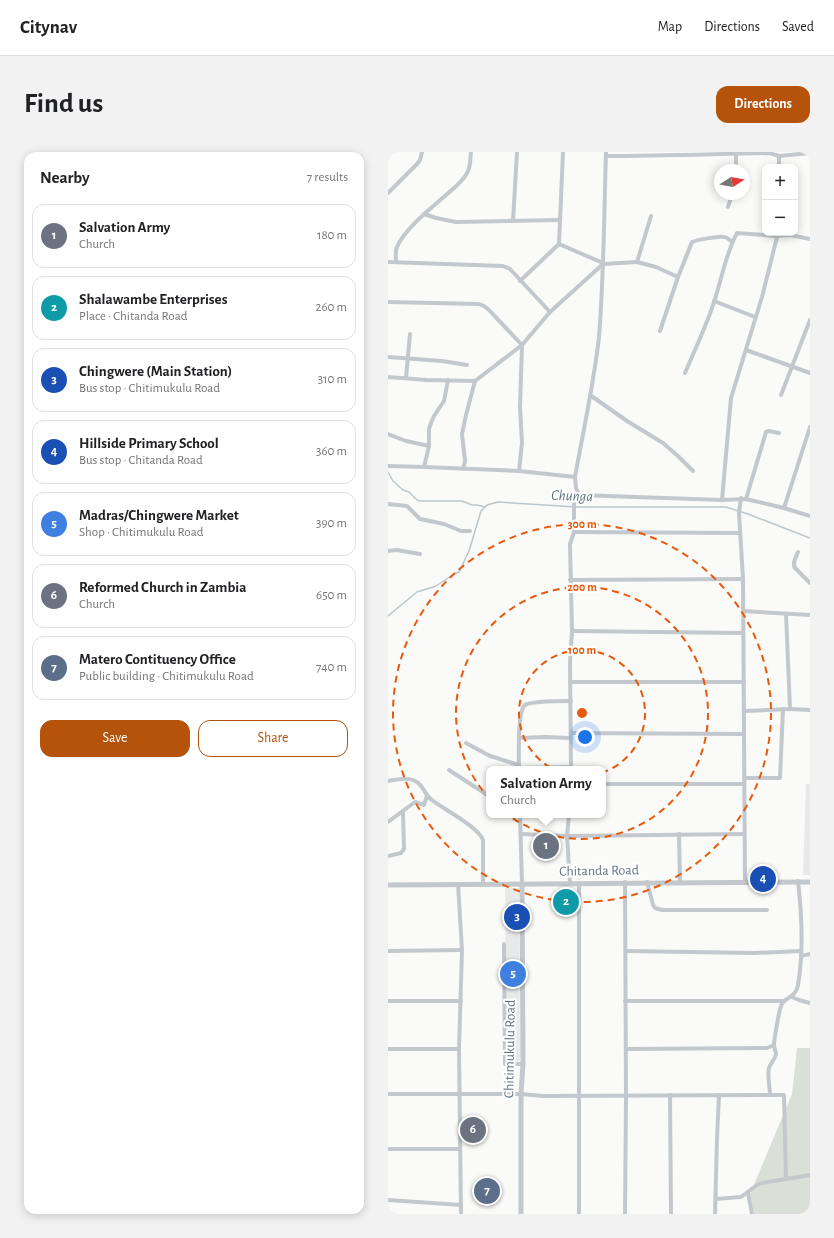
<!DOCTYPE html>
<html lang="en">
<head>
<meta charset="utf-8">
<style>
  :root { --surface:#fff; --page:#f2f2f2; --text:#202124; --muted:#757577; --line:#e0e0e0; --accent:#b45309 }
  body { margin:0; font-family:"Alegreya Sans",sans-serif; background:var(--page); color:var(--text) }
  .controls { position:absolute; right:12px; top:12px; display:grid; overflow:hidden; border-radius:8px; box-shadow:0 2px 10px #0003 }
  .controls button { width:36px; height:36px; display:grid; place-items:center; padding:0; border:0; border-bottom:1px solid var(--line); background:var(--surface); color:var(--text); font:20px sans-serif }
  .compass { position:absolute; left:326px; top:12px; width:36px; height:36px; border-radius:50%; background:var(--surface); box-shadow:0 2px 10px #0003; rotate:79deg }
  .you { position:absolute; left:197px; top:585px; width:14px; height:14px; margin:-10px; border:3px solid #fff; border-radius:50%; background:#1a73e8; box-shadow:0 0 0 6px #1a73e833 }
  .badge { display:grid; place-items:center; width:26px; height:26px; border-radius:50%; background:var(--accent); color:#fff; font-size:13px; font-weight:700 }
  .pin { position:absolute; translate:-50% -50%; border:2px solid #fff; box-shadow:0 1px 4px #0006 }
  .popup { position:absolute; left:98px; top:614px; width:120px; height:52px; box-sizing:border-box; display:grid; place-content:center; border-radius:8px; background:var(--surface); filter:drop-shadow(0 1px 3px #0005); font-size:13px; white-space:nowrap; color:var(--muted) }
  .popup b { font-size:15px; color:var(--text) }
  .popup::after { content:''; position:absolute; left:50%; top:100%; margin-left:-8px; border:8px solid transparent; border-top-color:var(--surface) }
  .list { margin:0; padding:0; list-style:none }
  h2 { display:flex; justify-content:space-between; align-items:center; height:52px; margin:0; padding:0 16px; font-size:17px }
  h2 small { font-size:13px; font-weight:400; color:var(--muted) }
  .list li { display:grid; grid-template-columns:26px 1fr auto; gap:12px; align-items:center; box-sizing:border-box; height:64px; margin:0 8px 8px; padding:0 8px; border:1px solid var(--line); border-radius:12px }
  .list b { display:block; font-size:15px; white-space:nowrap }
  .list p { margin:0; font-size:13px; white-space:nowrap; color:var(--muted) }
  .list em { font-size:13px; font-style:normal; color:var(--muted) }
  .actions { display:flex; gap:8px; padding:12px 16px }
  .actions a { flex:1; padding:9px 0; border:1px solid var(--accent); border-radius:12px; text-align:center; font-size:14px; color:var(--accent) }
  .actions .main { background:var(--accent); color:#fff }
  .map { position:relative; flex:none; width:422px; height:1062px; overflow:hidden; border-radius:12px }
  header { display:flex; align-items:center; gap:24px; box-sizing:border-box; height:56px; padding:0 20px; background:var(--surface); border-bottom:1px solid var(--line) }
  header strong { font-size:19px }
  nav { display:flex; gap:22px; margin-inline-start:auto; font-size:14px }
  .intro { display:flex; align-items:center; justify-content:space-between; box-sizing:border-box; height:96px; padding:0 24px }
  h1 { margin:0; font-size:28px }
  .button { padding:10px 18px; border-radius:12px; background:var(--accent); color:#fff; font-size:14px; font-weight:700 }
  main { display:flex; gap:24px; padding:0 24px }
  aside { flex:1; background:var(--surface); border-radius:12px; box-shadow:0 2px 10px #0003 }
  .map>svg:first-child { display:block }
  .built { fill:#e8e9e9 }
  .green { fill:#dadfd7 }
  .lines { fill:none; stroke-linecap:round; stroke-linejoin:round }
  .stream { stroke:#bbc7cb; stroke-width:1.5 }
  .minor { stroke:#c3c8cc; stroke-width:4 }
  .tertiary { stroke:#c3c8cc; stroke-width:5 }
  .ring { fill:none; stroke:#e8590c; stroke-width:2; stroke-dasharray:7 5 }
  .labels { text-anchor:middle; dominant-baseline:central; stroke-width:4; stroke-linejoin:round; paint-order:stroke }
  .street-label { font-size:14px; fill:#657683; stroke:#fff }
  .water-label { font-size:15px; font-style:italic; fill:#60757c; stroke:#fff }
  .centre { fill:#e8590c; stroke:#fff; stroke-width:2 }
  .ring-label { font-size:12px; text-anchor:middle; font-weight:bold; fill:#e8590c; stroke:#fff; stroke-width:4; stroke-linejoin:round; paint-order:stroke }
</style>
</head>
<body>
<header>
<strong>Citynav</strong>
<nav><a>Map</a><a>Directions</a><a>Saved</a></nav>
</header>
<div class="intro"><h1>Find us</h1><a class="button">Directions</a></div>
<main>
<aside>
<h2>Nearby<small>7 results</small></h2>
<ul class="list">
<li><span class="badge" style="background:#6b7280">1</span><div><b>Salvation Army</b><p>Church</p></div><em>180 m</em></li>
<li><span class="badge" style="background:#0f9aa8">2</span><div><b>Shalawambe Enterprises</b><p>Place · Chitanda Road</p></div><em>260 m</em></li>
<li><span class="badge" style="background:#1a4fb4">3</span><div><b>Chingwere (Main Station)</b><p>Bus stop · Chitimukulu Road</p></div><em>310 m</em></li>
<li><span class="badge" style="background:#1a4fb4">4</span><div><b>Hillside Primary School</b><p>Bus stop · Chitanda Road</p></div><em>360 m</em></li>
<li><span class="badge" style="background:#3f7fe0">5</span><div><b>Madras/Chingwere Market</b><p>Shop · Chitimukulu Road</p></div><em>390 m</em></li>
<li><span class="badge" style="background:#6b7280">6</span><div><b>Reformed Church in Zambia</b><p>Church</p></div><em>650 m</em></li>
<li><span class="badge" style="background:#5c6f8a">7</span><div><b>Matero Contituency Office</b><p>Public building · Chitimukulu Road</p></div><em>740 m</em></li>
</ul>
<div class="actions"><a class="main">Save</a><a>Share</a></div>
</aside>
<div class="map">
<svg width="422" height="1062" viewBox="0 0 422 1062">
  <rect width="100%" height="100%" fill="#fafaf8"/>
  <!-- built -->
  <g class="built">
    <path d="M418,632H422V723H415Z"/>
    <path d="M117,736H131L132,909L119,910Z"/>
  </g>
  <!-- green -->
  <path class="green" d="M409,896H422V1062H366L362,1042L404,942Z"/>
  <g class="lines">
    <!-- stream -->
    <g class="stream">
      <path d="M0,320L5,329L15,338L21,340L29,348L32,349H74L84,353H89L97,355"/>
      <path d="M0,464L29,440L48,434L66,422L71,420L81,399L93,359L99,353L110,350L189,355H338L360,362L422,386"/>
    </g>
    <!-- minor -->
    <g class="minor">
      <path d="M348,0V18"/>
      <path d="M218,4C272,4 326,2 381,1L391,4L422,1"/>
      <path d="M391,4V15"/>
      <path d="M0,41L29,12L32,8L34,0"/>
      <path d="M340,55L344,42"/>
      <path d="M36,62L48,66L68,70L172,68"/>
      <path d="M125,69L129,0"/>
      <path d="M171,92L215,111"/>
      <path d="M0,110L115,114L122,117L162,160"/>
      <path d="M8,110C8,105 7,99 9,95C17,75 51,50 67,35C71,31 77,26 79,21C83,15 82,7 83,0"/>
      <path d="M249,110L263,64"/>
      <path d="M132,129L171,92L175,0"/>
      <path d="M326,149L367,165"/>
      <path d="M0,150L91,152L96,154L101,158L134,193L132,255L134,291L131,319"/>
      <path d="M272,179L290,125L304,90C308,88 331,84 336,85C339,85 341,87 344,90"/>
      <path d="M358,198L422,221"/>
      <path d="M0,205L54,209L79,213"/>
      <path d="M297,221C307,197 319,173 327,147C334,125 338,101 349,81L389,84L402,83L422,87"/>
      <path d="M0,225L39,228L87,229"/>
      <path d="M18,226L22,182"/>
      <path d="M202,243L239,269L275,291L291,305L305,319"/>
      <path d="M393,243L422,168"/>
      <path d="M0,282L18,289L41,294"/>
      <path d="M0,314L36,315L131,319L187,325"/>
      <path d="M36,315L41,294V277L43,271L46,264L56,249L60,228"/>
      <path d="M75,317L77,309L74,282L78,263L87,229L134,193L162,160L215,112L249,110L268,115L290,125"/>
      <path d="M191,343L188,336L187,325C195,280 206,231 211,185C216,123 216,62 218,0"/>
      <path d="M191,343L334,348L358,347L396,356L422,364"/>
      <path d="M353,346L351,361L355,427L357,731"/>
      <path d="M358,347L378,280L381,279L391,281"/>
      <path d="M334,348L343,246L374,145L390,81"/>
      <path d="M0,352L19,354L32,367L56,372L73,379H82"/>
      <path d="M396,356L422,275"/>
      <path d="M186,380L352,381"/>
      <path d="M0,399L9,398L32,402"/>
      <path d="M410,400C408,405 404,411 407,416L422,431"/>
      <path d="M182,428L355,427"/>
      <path d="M355,459L422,463"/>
      <path d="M184,479L355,481"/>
      <path d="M182,530H356"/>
      <path d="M402,557L422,558"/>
      <path d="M356,559L402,557L398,462"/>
      <path d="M183,581L355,582"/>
      <path d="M131,586L157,585L183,586"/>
      <path d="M78,591L102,604L131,613"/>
      <path d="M131,616L183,615"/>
      <path d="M131,617C131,606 129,559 137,553C143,549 174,549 183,549"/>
      <path d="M183,617L182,511L184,479L182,392L186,380V351L191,343"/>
      <path d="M61,618L101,644"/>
      <path d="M356,626H392L395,557"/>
      <path d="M0,629C8,628 17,625 25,628C37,633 35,642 44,648C55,657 91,675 95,688V732"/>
      <path d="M215,632H356"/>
      <path d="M132,663L134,732"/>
      <path d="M181,663L179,684L182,731"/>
      <path d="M0,670L27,650L36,653L39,644"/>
      <path d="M133,682L179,684L356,682"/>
      <path d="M291,682L292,730"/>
      <path d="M0,704L13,701L16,697L15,660"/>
      <path d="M237,730L238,944L237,1062"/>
      <path d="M259,730L265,753L267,756L274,758H379"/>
      <path d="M191,731V1062"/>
      <path d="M70,732L74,798L71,897L73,1062"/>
      <path d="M116,792L117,912H135"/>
      <path d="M0,799L74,798"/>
      <path d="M238,799L367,801L413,799"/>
      <path d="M413,804L422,802"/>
      <path d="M404,845L411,848L422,851"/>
      <path d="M0,849H73"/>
      <path d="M237,849H396"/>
      <path d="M0,897H71"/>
      <path d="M238,897L379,896L386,893"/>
      <path d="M0,942H133L155,944L396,943L398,1026"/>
      <path d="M282,943L283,1062"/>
      <path d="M382,943C382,935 379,924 381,916C383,910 387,908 388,902C388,899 386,896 386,893C386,888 391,859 393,854C396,845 408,846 410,833C416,799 414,764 410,729"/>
      <path d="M0,997H72"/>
      <path d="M360,1041L364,1062"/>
      <path d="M328,1047L353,1045L369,1033L374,1031L422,1023"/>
      <path d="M0,1048L73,1053"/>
      <path d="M327,1062L329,986L331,943"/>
    </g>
    <!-- tertiary -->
    <g class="tertiary">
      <path d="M0,733L422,730"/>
      <path d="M133,1062V942L135,912L134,732"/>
    </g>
  </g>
  <!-- distance rings -->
  <g class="ring">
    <circle cx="194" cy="561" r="63"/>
    <circle cx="194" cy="561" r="126"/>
    <circle cx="194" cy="561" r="189"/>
  </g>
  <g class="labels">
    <!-- street labels -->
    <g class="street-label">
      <text transform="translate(211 719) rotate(-1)">Chitanda Road</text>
      <text transform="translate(122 897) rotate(-89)">Chitimukulu Road</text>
    </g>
    <!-- water labels -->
    <g class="water-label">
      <text transform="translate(184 344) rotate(2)">Chunga</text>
    </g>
  </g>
  <circle cx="194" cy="561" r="6" class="centre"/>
  <g class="ring-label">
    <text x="194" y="376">300 m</text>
    <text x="194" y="439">200 m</text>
    <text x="194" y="502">100 m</text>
  </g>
</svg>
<div class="controls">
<button>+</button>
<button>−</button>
</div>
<svg class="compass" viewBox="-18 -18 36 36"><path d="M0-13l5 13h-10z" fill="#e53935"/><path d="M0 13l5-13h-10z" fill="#757577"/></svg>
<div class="you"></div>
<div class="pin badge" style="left:158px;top:694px;background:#6b7280">1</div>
<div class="popup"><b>Salvation Army</b>Church</div>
<div class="pin badge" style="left:178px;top:750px;background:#0f9aa8">2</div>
<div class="pin badge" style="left:129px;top:765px;background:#1a4fb4">3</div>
<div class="pin badge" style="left:375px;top:727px;background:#1a4fb4">4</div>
<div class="pin badge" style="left:125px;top:822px;background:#3f7fe0">5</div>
<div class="pin badge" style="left:85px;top:978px;background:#6b7280">6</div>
<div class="pin badge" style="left:99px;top:1039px;background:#5c6f8a">7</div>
</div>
</main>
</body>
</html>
